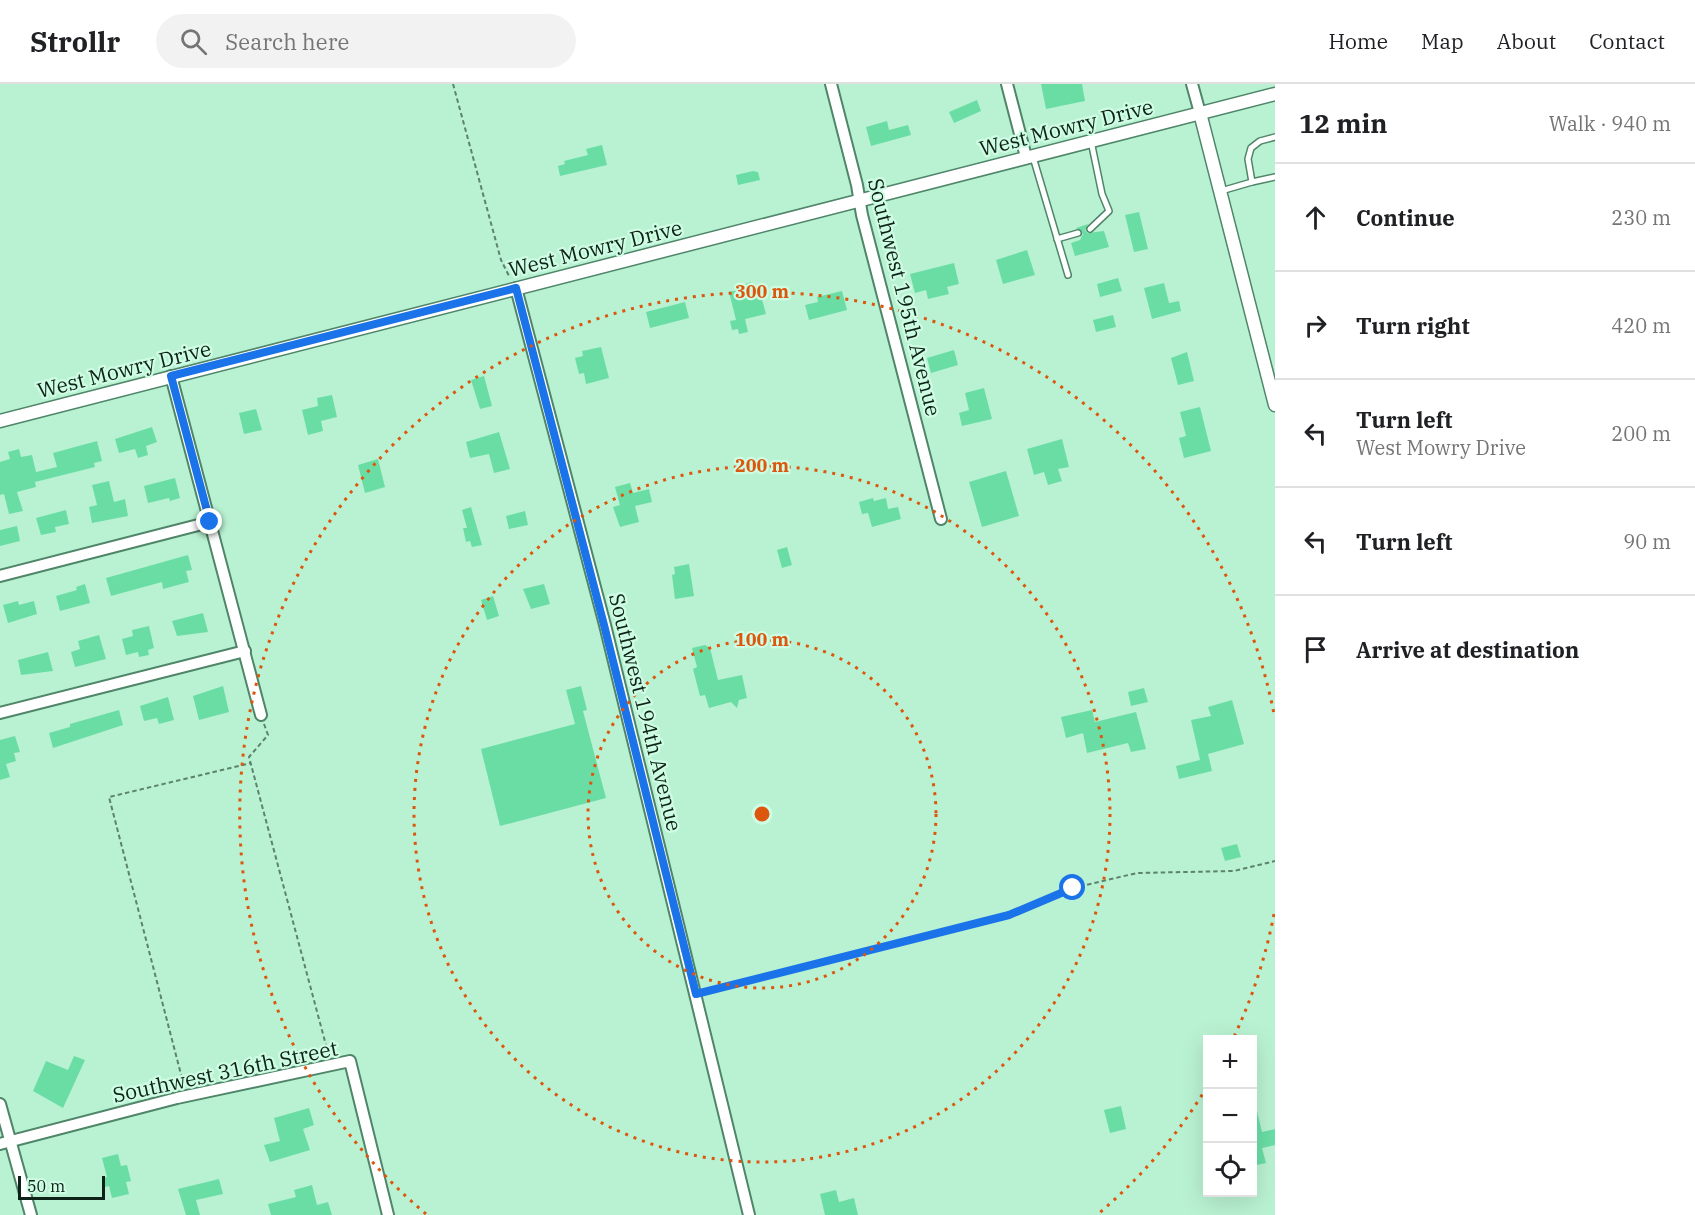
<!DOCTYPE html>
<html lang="en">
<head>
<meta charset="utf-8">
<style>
  :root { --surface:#fff; --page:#f2f2f2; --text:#202124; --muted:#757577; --line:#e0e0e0 }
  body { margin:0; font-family:"IBM Plex Serif",serif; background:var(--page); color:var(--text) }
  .controls { position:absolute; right:18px; bottom:18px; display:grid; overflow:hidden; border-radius:0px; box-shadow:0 6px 24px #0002 }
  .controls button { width:54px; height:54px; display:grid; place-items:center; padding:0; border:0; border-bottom:2px solid var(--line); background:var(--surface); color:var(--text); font:30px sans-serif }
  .scale { position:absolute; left:18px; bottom:15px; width:87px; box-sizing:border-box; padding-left:6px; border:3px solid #0d2318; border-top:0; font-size:16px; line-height:21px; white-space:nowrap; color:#0d2318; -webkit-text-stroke:4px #cffde3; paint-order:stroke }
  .stop { position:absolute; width:18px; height:18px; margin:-14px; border:4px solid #1a73e8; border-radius:50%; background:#fff }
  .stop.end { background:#1a73e8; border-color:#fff; box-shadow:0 2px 6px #0008 }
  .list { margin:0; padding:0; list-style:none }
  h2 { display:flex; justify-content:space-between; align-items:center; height:78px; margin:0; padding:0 24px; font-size:26px }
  h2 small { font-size:20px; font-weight:400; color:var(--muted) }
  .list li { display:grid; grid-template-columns:39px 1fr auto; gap:18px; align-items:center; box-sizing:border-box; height:108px; padding:0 24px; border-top:2px solid var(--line) }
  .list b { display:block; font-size:22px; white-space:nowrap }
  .list p { margin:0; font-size:20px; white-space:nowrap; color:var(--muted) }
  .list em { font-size:20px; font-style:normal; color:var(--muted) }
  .icon { flex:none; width:33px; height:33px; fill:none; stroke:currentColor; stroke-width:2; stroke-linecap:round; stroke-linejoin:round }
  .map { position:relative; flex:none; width:1275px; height:1131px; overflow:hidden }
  header { display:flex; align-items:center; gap:36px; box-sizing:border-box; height:84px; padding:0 30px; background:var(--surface); border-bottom:2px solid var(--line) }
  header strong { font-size:28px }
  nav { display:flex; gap:33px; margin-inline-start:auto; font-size:21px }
  .search { width:420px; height:54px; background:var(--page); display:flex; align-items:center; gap:15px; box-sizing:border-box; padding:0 21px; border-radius:33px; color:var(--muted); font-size:22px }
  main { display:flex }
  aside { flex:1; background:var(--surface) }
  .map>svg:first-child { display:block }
  .building { fill:#6adda5 }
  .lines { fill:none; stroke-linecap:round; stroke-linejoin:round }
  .service-casing { stroke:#4f8569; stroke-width:8 }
  .minor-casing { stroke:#4f8569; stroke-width:14 }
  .tertiary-casing { stroke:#4f8569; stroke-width:15 }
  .path { stroke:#5c836e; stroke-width:2; stroke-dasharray:4.5 3; stroke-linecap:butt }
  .service { stroke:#fff; stroke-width:5 }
  .minor { stroke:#fff; stroke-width:10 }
  .tertiary { stroke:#fff; stroke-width:12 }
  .route { stroke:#1a73e8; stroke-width:8 }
  .ring { fill:none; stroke:#dd560d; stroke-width:3; stroke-dasharray:3 6 }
  .labels { text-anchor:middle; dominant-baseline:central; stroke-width:4.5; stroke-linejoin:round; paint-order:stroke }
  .street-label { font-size:21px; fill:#0d2318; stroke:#cffde3 }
  .centre { fill:#dd560d; stroke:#cffde3; stroke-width:3 }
  .ring-label { font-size:18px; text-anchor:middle; font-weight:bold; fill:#dd560d; stroke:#cffde3; stroke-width:4.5; stroke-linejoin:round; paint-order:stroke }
</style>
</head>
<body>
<header>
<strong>Strollr</strong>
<div class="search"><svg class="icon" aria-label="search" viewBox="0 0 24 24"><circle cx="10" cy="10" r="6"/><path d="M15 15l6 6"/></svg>Search here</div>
<nav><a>Home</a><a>Map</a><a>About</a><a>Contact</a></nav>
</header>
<main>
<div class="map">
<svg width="1275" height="1131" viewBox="0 0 1275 1131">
  <rect width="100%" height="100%" fill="#b9f2d2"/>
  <!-- building -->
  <g class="building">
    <path d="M1041,0H1082L1085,17L1046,25Z"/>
    <path d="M977,16L981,27L954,39L949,28Z"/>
    <path d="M887,37L889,46L908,41L911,51L871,62L866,43Z"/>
    <path d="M602,61L607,81L560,92L558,82L565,80L564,77L588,71L586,65Z"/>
    <path d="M753,87L758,88L760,96L738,101L736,91Z"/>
    <path d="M1139,128L1148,165L1134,168L1125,131Z"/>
    <path d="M1088,140L1085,146L1088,149L1104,147L1109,163L1075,172L1071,159L1080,156L1083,150L1076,144Z"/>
    <path d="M1027,166L1035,191L1003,200L996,176Z"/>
    <path d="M954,179L959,200L947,203L949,210L928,215L926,206L915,209L910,190Z"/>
    <path d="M1118,194L1122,207L1100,213L1097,200Z"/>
    <path d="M751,198L753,203L758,201L766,230L745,235L748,248L739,250L738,245L732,246L730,237L736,236L729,208L743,205L742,201Z"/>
    <path d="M1164,199L1169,219L1179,217L1181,227L1152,235L1144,204Z"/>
    <path d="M842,207L847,226L809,236L805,221L818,218L817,213Z"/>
    <path d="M685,218L689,234L650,244L646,228Z"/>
    <path d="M1113,231L1116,243L1096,248L1093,236Z"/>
    <path d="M601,263L609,294L586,300L584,289L579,290L575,274L583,272L582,267Z"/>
    <path d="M954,266L958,281L931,289L927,274Z"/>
    <path d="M1187,268L1194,297L1178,301L1171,274Z"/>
    <path d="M484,292L492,322L480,325L471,296Z"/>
    <path d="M984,304L992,335L962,342L959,329L969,326L965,309Z"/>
    <path d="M332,311L337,333L321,337L323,347L308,351L302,326L318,322L317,314Z"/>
    <path d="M1200,323L1211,367L1184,374L1179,354L1186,352L1180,328Z"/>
    <path d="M256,325L262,346L244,350L239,329Z"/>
    <path d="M152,343L157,358L146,362L148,371L138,374L135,365L119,369L115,355Z"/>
    <path d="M499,348L510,385L494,389L489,370L470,374L466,358Z"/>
    <path d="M1062,355L1069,383L1058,385L1062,397L1048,401L1044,388L1034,391L1027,365Z"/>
    <path d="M97,357L102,377L94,379L95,383L35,398L36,403L17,408L23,427L9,430L4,410L0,411V378L10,375L8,368L19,365L21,373L32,371L36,388L57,383L53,369Z"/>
    <path d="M378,375L385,403L365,409L358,381Z"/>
    <path d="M1006,387L1019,432L982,443L969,398Z"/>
    <path d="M175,394L180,414L170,417L169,414L148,419L144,402Z"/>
    <path d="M109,397L114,418L125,415L128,432L92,439L89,423L97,421L92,401Z"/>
    <path d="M630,399L633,409L649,405L652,418L635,422L639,438L620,443L613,423L620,421L615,403Z"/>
    <path d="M873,414L874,417L886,414L888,425L898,423L901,435L872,443L868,429L862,430L859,418Z"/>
    <path d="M471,423L482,461L472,463L470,457L466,458L463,444H467L462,426Z"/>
    <path d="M66,426L69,440L55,443L56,448L41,451L36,434Z"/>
    <path d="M525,427L528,441L509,445L506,432Z"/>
    <path d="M17,442L20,457L0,462V446Z"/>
    <path d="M787,463L792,481L782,484L777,466Z"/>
    <path d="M188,471L192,486L186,487L189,498L163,505L162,498L111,512L106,494Z"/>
    <path d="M689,480L694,512L675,515L672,491L675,490L674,483Z"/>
    <path d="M85,500L90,519L60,527L56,512L77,506L76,503Z"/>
    <path d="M544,500L550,520L531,525L523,505Z"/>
    <path d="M493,512L499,532L487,536L481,516Z"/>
    <path d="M18,517L19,521L34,517L37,530L8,539L3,521Z"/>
    <path d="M203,529L208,548L177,552L172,537Z"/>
    <path d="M149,542L154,564L148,566L149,571L139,573L138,568L126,571L122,555L133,552L132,546Z"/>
    <path d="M99,551L106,575L75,583L71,568L80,565L78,557Z"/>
    <path d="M705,561L710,564L718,596L742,591L747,614L739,616L737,624L731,618L709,624L705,611L700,612L693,585L697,583L692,564Z"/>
    <path d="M48,568L53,587L21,591L18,576Z"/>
    <path d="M223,602L229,628L199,636L193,612Z"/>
    <path d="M581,602L587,626L583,627L606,714L500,742L481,665L575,640L566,606Z"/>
    <path d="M1144,604L1148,618L1131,622L1128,608Z"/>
    <path d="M168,613L174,636L159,640L157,634L144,637L140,622Z"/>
    <path d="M1232,616L1244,660L1208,670L1212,687L1179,695L1176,682L1200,676L1191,636L1211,632L1208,623Z"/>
    <path d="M119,626L123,641L53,664L49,649L70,643V640Z"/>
    <path d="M1092,626L1095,638L1136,628L1146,665L1131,668L1128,659L1087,669L1083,649L1066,654L1061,633Z"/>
    <path d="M15,652L20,668L14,669L16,677L6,680L10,693L0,696V656Z"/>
    <path d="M1237,760L1241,773L1225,777L1221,764Z"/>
    <path d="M74,972L85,976L63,1024L33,1007L46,977L68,986Z"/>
    <path d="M1121,1022L1126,1045L1110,1049L1104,1026Z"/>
    <path d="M1256,1023L1262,1048L1275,1045V1061L1262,1064L1266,1079L1252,1082V1024Z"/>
    <path d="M309,1024L314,1041L303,1045L310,1066L270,1078L264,1061L280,1057L274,1034Z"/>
    <path d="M118,1070L121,1082L127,1081L131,1097L126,1098L129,1110L112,1114L109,1102L105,1103L103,1094L107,1093L102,1074Z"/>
    <path d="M219,1095L223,1110L196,1116L200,1131H186L178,1105Z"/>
    <path d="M312,1101L317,1121L328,1118L332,1131H271L268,1120L296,1113L294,1106Z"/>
    <path d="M836,1106L839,1118L854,1114L858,1131H825L820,1110Z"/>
  </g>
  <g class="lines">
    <!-- service casing -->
    <g class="service-casing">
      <g id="service">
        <path d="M1033,73L1068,191"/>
        <path d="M1252,98L1275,93"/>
        <path d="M1221,107L1252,98L1248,75L1251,64L1260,57L1275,53"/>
        <path d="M1090,145L1109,127L1102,110L1091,57"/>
        <path d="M1057,155L1078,149"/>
      </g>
    </g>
    <!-- minor casing -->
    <g class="minor-casing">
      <g id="minor">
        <path d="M831,0L857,101L862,131L941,435"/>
        <path d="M1007,0L1026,73"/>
        <path d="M1192,0L1200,29"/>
        <path d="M516,204L605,541L749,1131"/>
        <path d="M171,292L261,631"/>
        <path d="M0,492L210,438"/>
        <path d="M0,629L245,567"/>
        <path d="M0,1020L31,1131"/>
        <path d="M0,1060L177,1014L350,977L388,1131"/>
      </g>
    </g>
    <!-- tertiary casing -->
    <g class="tertiary-casing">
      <g id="tertiary">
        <path d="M1200,29L1275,321"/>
        <path d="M0,337L1275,10"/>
      </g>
    </g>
    <!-- path -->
    <g class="path">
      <path d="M453,0L501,176L510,194"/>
      <path d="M264,640L268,651L249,673L327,965L334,969"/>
      <path d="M705,908L1009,831L1073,804L1137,789L1234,787L1275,777"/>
      <path d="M184,1002L109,713L251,679"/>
    </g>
    <!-- service -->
    <use href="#service" class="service"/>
    <!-- minor -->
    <use href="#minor" class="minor"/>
    <!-- tertiary -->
    <use href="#tertiary" class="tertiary"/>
  </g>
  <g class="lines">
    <!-- route -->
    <path class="route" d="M210,438L171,292L516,204L604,541L696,910L1009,831L1073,804"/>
  </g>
  <!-- distance rings -->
  <g class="ring">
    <circle cx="762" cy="730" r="174"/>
    <circle cx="762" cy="730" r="348"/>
    <path d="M1274 830A522 522 0 0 1 1233 955M1207 1003A522 522 0 0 1 1098 1130M426 1130A522 522 0 1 1 1274 630"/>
  </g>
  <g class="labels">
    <!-- street labels -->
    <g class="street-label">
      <text transform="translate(1066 43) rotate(-14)">West Mowry Drive</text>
      <text transform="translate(595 164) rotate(-14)">West Mowry Drive</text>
      <text transform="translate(905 213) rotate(76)">Southwest 195th Avenue</text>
      <text transform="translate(124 285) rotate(-14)">West Mowry Drive</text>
      <text transform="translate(646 628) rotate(76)">Southwest 194th Avenue</text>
      <text transform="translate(225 987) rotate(-12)">Southwest 316th Street</text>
    </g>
  </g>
  <circle cx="762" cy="730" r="9" class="centre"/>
  <g class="ring-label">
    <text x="762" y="214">300 m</text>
    <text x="762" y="388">200 m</text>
    <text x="762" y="562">100 m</text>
  </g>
</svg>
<div class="controls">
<button>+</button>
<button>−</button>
<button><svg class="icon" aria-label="locate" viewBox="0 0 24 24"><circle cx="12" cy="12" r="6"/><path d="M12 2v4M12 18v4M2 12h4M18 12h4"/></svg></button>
</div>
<div class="scale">50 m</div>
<div class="stop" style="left:1073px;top:804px"></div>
<div class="stop end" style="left:210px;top:438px"></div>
</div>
<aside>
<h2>12 min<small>Walk · 940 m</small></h2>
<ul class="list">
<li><svg class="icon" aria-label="ahead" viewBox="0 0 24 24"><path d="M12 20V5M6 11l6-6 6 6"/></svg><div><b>Continue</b></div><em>230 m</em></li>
<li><svg class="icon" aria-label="right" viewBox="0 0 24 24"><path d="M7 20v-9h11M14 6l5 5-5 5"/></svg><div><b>Turn right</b></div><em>420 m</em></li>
<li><svg class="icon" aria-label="left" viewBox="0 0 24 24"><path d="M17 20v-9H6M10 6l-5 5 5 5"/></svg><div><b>Turn left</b><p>West Mowry Drive</p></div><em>200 m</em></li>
<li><svg class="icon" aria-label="left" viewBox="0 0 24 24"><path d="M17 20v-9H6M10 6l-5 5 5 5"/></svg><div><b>Turn left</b></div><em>90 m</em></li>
<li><svg class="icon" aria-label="arrive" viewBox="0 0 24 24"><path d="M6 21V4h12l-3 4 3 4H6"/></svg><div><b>Arrive at destination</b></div></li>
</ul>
</aside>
</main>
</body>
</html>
